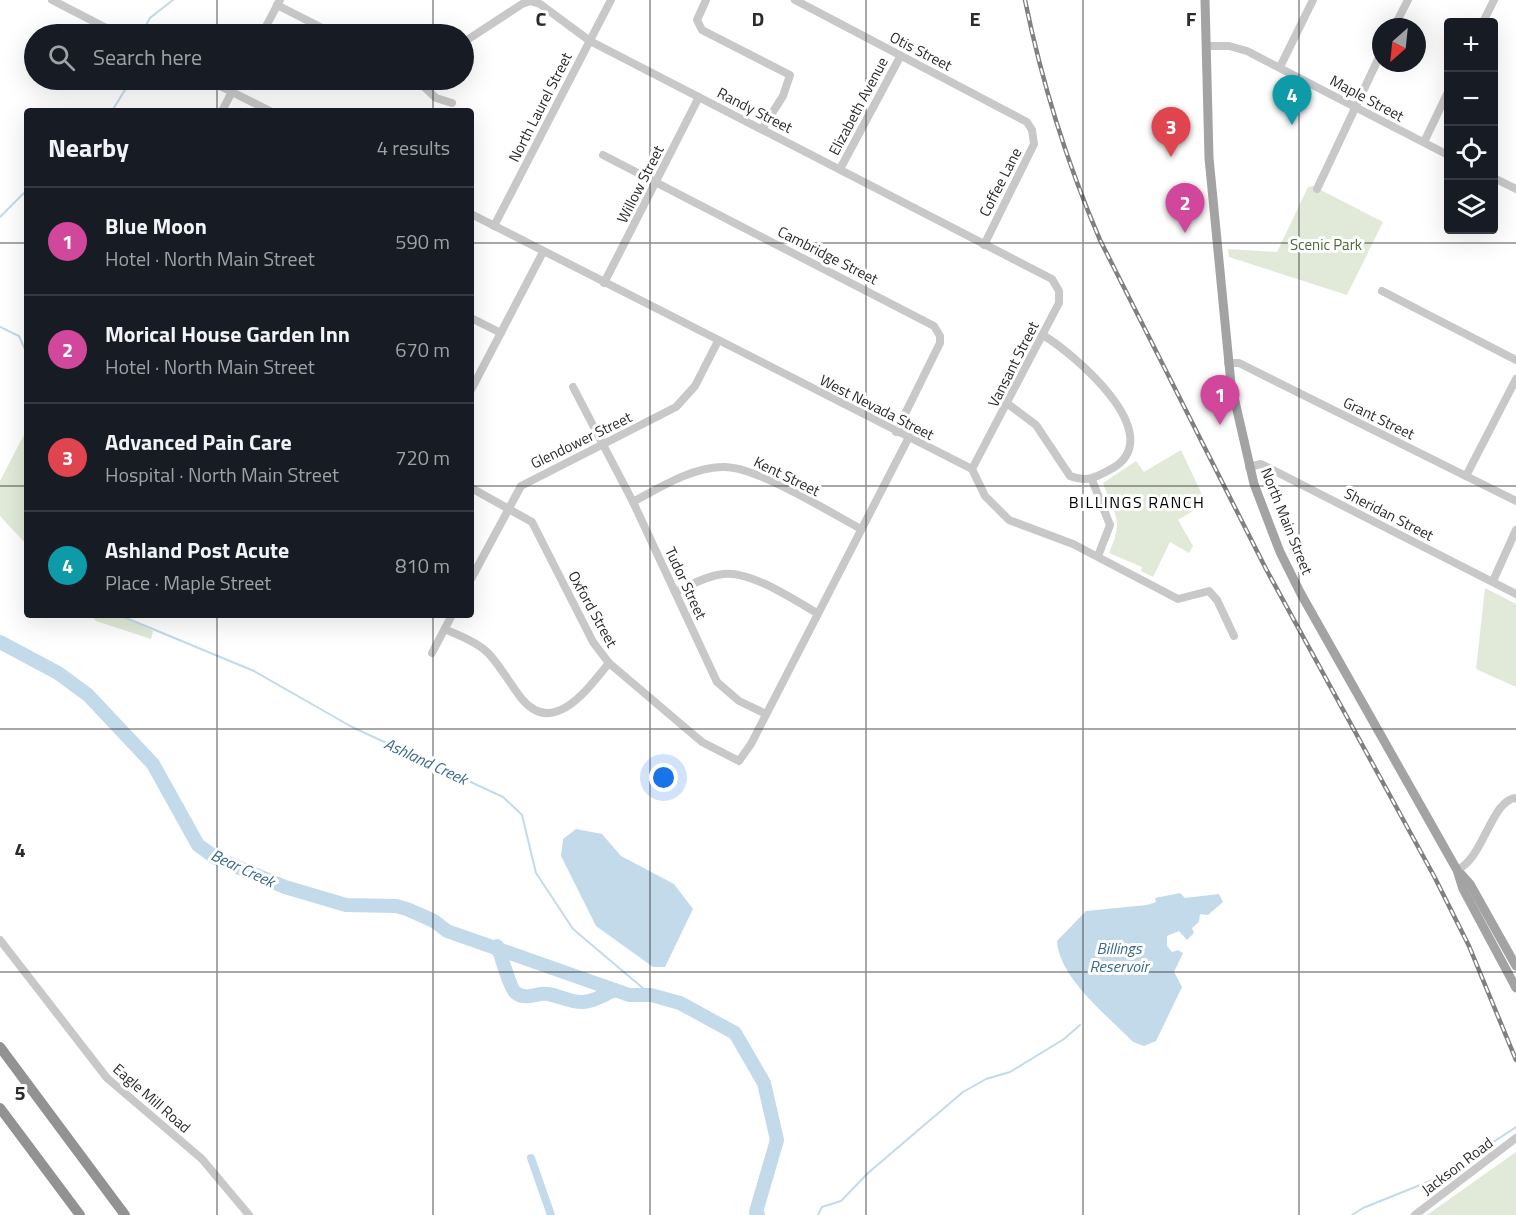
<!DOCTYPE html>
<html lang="en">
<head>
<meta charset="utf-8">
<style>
  :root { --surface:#171b24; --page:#242831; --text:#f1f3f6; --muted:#9ea1a6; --line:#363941; --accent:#0f766e }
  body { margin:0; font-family:"Titillium Web",sans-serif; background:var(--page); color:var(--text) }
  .controls { position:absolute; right:18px; top:18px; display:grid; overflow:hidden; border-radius:6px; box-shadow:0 6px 24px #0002 }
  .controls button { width:54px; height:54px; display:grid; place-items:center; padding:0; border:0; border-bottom:2px solid var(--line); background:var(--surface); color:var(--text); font:30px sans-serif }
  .compass { position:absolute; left:1372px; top:18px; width:54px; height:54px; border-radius:50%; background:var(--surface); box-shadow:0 6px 24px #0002; rotate:207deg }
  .you { position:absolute; left:664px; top:778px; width:21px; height:21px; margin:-15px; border:4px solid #fff; border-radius:50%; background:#1a73e8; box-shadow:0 0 0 9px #1a73e833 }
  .badge { display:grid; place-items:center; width:39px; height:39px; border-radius:50%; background:var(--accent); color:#fff; font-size:20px; font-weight:700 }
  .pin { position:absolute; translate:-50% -50px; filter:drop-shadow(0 2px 3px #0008) }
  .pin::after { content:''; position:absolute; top:32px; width:21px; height:18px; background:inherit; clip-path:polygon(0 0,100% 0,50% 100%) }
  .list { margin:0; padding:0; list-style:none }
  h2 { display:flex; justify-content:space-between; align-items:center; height:78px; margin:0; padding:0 24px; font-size:26px }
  h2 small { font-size:20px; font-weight:400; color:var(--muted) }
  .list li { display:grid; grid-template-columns:39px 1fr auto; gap:18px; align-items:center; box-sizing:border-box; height:108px; padding:0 24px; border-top:2px solid var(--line) }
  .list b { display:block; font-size:22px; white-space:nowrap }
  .list p { margin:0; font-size:20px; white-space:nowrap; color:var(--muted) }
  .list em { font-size:20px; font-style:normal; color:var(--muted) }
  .icon { flex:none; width:33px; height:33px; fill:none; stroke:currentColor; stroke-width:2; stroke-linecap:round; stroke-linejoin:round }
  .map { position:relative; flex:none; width:1516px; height:1215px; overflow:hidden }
  .search { position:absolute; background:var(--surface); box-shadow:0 6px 24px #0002; left:24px; top:24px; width:450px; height:66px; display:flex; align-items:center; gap:15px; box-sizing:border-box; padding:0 21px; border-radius:33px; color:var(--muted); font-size:22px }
  .panel { position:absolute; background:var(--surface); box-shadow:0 6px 24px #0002; left:24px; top:108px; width:450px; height:510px; border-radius:6px }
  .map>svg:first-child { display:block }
  .green { fill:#e1ead8 }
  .water { fill:#c3daeb }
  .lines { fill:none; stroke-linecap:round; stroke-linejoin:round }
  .stream { stroke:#c3daeb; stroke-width:2 }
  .canal { stroke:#c3daeb; stroke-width:8 }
  .river { stroke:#c3daeb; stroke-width:14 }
  .minor { stroke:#c8c8c8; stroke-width:8 }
  .major { stroke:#a3a3a3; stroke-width:9 }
  .highway { stroke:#929292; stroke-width:10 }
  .rail-casing { stroke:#808080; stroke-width:4.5 }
  .rail { stroke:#fff; stroke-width:2; stroke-dasharray:7; stroke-linecap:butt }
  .grid { fill:none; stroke:#2b2b2b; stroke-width:1.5; stroke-opacity:0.55 }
  .labels { text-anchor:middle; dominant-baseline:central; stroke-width:6; stroke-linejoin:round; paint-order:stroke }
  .street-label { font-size:15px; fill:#2b2b2b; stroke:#fff }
  .park-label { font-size:15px; fill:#4c6738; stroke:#fff }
  .neighbourhood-label { font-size:16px; letter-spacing:1.5px; fill:#000; stroke:#fff }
  .water-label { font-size:16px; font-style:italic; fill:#38698e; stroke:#fff }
  .grid-label { font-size:20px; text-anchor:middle; font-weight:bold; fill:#2b2b2b; stroke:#fff; stroke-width:6; stroke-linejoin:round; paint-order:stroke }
</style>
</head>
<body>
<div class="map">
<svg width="1516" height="1215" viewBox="0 0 1516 1215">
  <rect width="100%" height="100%" fill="#fff"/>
  <!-- green -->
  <g class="green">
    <path d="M1313,186L1383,222L1347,295L1229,257L1228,249L1277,252L1308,187Z"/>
    <path d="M27,429V545L0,516V481Z"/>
    <path d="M1181,450L1206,503L1178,520L1193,546L1189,553L1170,542L1153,577L1141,571L1142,567L1109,553C1124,519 1115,516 1103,483L1136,461L1144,472Z"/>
    <path d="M1485,588L1516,604V687L1476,669Z"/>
    <path d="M91,615H121L153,631L151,639L96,621Z"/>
    <path d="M1516,1152V1215H1427Z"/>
  </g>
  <!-- water -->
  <g class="water">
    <path d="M576,829L602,834L621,856L674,884L693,909L665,967H653L596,926L561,856L563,839Z"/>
    <path d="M1180,893L1185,898L1219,894L1223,902L1208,915L1200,914L1199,922L1192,928L1194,933L1187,940L1179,931L1167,936V946L1172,952L1178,950L1183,953L1174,972L1182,987L1156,1041L1144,1046L1133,1042C1108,1016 1059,978 1057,941L1086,911L1147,905L1156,902L1155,898Z"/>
  </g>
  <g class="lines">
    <!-- stream -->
    <g class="stream">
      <path d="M141,34L150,18L173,0"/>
      <path d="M112,111L131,80"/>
      <path d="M0,217L27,190"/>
      <path d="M0,327L19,336L27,354"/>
      <path d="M119,615L254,671L352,727L503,797L522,815L536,873L573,929L651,995"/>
      <path d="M818,1215L822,1207L841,1201L868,1173L963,1092L986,1079L1010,1072L1064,1039L1080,1025"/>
      <path d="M1352,1215L1363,1208L1440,1177L1516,1127"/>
    </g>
    <!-- canal -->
    <path class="canal" d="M531,1158L551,1215"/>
    <!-- river -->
    <g class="river">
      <path d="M0,642L58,673L88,695L153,764L198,845L216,858L285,887L346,905L396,906L407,909L434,921L447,931L629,995H651L680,1003L735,1033L764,1083L777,1140L756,1212L758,1215"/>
      <path d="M497,946C502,957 510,989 516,993C527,1001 537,992 548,994C561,996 575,1005 589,1001C598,999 607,993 615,990"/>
    </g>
    <!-- minor -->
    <g class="minor">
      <path d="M52,0L118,34"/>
      <path d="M706,0L697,20L702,30L790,75L783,96L762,129"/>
      <path d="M795,0L1027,122L1032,130L1034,144L984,245"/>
      <path d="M277,5L334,34"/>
      <path d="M1483,22L1494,0"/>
      <path d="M1394,27L1408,0"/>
      <path d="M262,34L280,0"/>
      <path d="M464,42L522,4L530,1L540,4L590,41L1052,279L1059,291V303L972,469"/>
      <path d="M1206,46H1229L1247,51L1448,155"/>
      <path d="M1280,67L1313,0"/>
      <path d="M208,80L270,111"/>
      <path d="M417,80L436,98L452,103"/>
      <path d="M222,111L238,80"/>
      <path d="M1424,142L1448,92"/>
      <path d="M603,155L934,326L940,336V343L896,432"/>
      <path d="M840,169L900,57"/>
      <path d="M1494,178L1516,189"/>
      <path d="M1317,189L1381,53"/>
      <path d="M471,214L972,469L985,496L1009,520L1073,544L1178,599L1209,591L1217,600L1234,636"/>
      <path d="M494,226L611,0"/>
      <path d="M604,283L699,97"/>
      <path d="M1382,291L1516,360"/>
      <path d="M471,318L501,333"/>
      <path d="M1228,363H1239L1516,501"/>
      <path d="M573,387L633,502L717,682L739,701L766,714"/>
      <path d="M471,390L543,252"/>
      <path d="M1008,404L1036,425L1070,476C1087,483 1097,477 1113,468C1169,434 1074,354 1043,335"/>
      <path d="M1249,467L1261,464L1516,594"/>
      <path d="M1466,476L1516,379"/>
      <path d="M1092,480L1110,525L1098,556"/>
      <path d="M473,489L532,522L593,642L609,663L702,742L739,761L751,744L909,437"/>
      <path d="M633,502C661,487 690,468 722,467C755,465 829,512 861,529"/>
      <path d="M471,579L521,486L676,407L695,386L718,341"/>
      <path d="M1493,581L1516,530"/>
      <path d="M675,592C691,585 706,576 723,574C750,570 794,600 817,613"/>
      <path d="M445,629C459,636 478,642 489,654C501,667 510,684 522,699C554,738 590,686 609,663"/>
      <path d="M432,653L452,615"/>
      <path d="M1457,870C1484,858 1491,800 1516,798"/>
      <path d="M0,940L107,1078L202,1159L249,1215"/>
      <path d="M1415,1215L1516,1138"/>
    </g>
    <!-- major -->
    <g class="major">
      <path d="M1205,0L1209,158L1231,384L1254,484L1280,552L1301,594L1457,870L1463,889L1516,988"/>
      <path d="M1461,874L1470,884L1516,966"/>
    </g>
    <!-- highway -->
    <g class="highway">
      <path d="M0,1047L125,1215"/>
      <path d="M0,1108L80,1215"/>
    </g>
    <!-- rail casing -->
    <g class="rail-casing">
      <path id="rail" d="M1025,0C1042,83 1067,163 1100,240L1266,569L1434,876L1469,946L1516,1060"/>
    </g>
    <!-- rail -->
    <use href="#rail" class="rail"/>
  </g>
  <!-- grid -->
  <path class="grid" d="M217,0V34M433,0V34M650,0V1215M866,0V1215M1083,0V1215M1299,0V1215M217,80V111M433,80V111M0,243H27M471,243H1516M0,486H27M471,486H1516M217,615V1215M433,615V1215M0,729H1516M0,972H1516"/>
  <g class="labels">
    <!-- street labels -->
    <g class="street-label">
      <text transform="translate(921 51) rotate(27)">Otis Street</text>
      <text transform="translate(1367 98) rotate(28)">Maple Street</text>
      <text transform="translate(858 106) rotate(-62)">Elizabeth Avenue</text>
      <text transform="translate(540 107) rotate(-63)">North Laurel Street</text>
      <text transform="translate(755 110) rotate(27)">Randy Street</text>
      <text transform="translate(1000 182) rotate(-63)">Coffee Lane</text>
      <text transform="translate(640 184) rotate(-63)">Willow Street</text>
      <text transform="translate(828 255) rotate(27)">Cambridge Street</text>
      <text transform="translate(1013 364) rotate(-63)">Vansant Street</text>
      <text transform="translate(877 407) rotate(27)">West Nevada Street</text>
      <text transform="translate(1379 418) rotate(26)">Grant Street</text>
      <text transform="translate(581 440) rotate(-26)">Glendower Street</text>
      <text transform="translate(787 476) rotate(26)">Kent Street</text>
      <text transform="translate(1389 514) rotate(27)">Sheridan Street</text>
      <text transform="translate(1287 521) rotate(68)">North Main Street</text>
      <text transform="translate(686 583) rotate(65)">Tudor Street</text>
      <text transform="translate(593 609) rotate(61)">Oxford Street</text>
      <text transform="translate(152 1098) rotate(41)">Eagle Mill Road</text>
      <text transform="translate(1457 1166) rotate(-37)">Jackson Road</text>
    </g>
    <!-- park labels -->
    <g class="park-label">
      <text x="1326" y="244">Scenic Park</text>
    </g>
    <!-- neighbourhood labels -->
    <g class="neighbourhood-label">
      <text x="1137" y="502">BILLINGS RANCH</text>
    </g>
    <!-- water labels -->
    <g class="water-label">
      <text transform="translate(426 761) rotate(25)">Ashland Creek</text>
      <text transform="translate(243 868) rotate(25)">Bear Creek</text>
      <text x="1119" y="948">Billings<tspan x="1119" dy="18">Reservoir</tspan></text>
    </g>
  </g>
  <g class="grid-label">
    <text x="541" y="26">C</text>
    <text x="758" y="26">D</text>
    <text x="975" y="26">E</text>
    <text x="1191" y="26">F</text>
    <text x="20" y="857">4</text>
    <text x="20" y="1100">5</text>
  </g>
</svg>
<div class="controls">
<button>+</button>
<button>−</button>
<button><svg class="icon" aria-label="locate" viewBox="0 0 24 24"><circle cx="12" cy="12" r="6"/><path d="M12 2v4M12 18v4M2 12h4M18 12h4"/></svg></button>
<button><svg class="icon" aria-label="layers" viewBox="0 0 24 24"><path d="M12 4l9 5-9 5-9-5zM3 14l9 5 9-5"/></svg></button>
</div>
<svg class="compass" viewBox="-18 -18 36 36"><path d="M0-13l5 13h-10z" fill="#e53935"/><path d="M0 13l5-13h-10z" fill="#9ea1a6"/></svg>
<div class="you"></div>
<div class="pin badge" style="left:1220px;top:425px;background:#d1479c">1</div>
<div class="pin badge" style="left:1185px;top:233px;background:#d1479c">2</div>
<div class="pin badge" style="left:1171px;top:157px;background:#e0444e">3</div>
<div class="pin badge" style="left:1292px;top:125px;background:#0f9aa8">4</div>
<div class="search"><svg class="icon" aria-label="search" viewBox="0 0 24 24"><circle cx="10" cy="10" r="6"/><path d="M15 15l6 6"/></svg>Search here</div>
<section class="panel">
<h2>Nearby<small>4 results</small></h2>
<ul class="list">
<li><span class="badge" style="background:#d1479c">1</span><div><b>Blue Moon</b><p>Hotel · North Main Street</p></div><em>590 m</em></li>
<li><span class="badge" style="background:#d1479c">2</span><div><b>Morical House Garden Inn</b><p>Hotel · North Main Street</p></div><em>670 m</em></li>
<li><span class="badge" style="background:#e0444e">3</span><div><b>Advanced Pain Care</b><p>Hospital · North Main Street</p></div><em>720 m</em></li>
<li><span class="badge" style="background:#0f9aa8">4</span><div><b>Ashland Post Acute</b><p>Place · Maple Street</p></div><em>810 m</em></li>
</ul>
</section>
</div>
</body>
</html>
